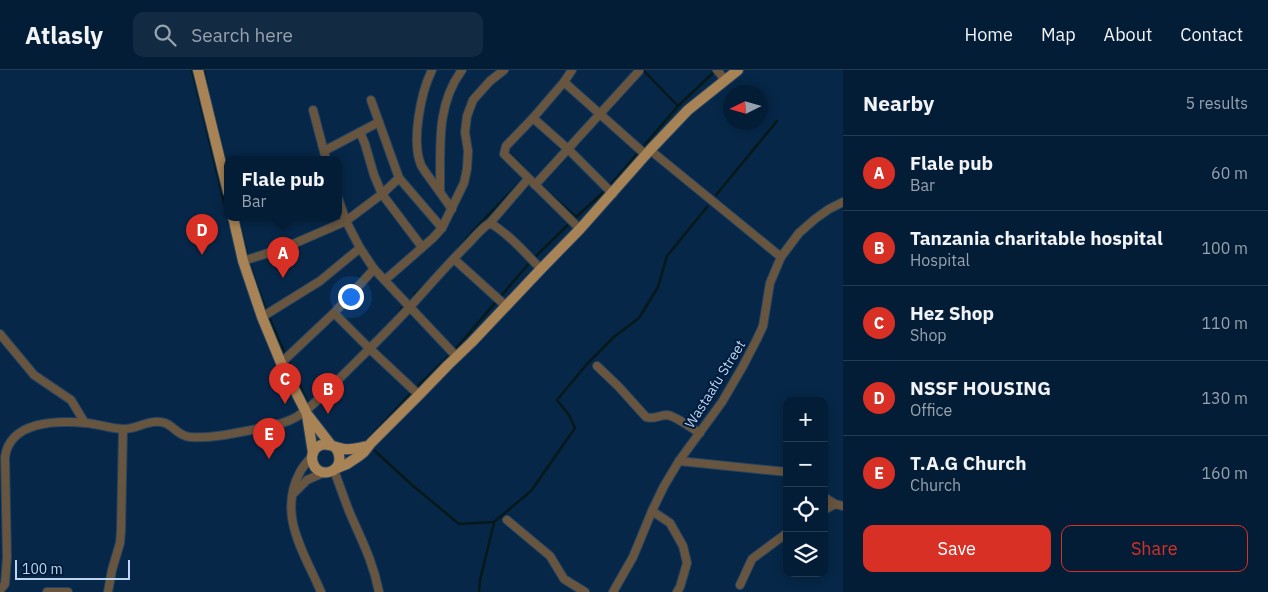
<!DOCTYPE html>
<html lang="en">
<head>
<meta charset="utf-8">
<style>
  :root { --surface:#041d36; --page:#122a42; --text:#f1f3f6; --muted:#97a2ad; --line:#253b51; --accent:#d93025 }
  body { margin:0; font-family:"IBM Plex Sans",sans-serif; background:var(--page); color:var(--text) }
  .controls { position:absolute; right:15px; bottom:15px; display:grid; overflow:hidden; border-radius:10px; box-shadow:0 2px 12px #0003 }
  .controls button { width:45px; height:45px; display:grid; place-items:center; padding:0; border:0; border-bottom:1px solid var(--line); background:var(--surface); color:var(--text); font:25px sans-serif }
  .compass { position:absolute; left:723px; top:15px; width:45px; height:45px; border-radius:50%; background:var(--surface); box-shadow:0 2px 12px #0003; rotate:265deg }
  .scale { position:absolute; left:15px; bottom:12px; width:115px; box-sizing:border-box; padding-left:5px; border:2px solid #bed5f1; border-top:0; font-size:14px; line-height:18px; white-space:nowrap; color:#bed5f1; -webkit-text-stroke:4px #001c3d; paint-order:stroke }
  .you { position:absolute; left:350px; top:226px; width:18px; height:18px; margin:-12px; border:4px solid #fff; border-radius:50%; background:#1a73e8; box-shadow:0 0 0 8px #1a73e833 }
  .badge { display:grid; place-items:center; width:32px; height:32px; border-radius:50%; background:var(--accent); color:#fff; font-size:16px; font-weight:700 }
  .pin { position:absolute; translate:-50% -41px; filter:drop-shadow(0 1px 2px #0008) }
  .pin::after { content:''; position:absolute; top:26px; width:18px; height:15px; background:inherit; clip-path:polygon(0 0,100% 0,50% 100%) }
  .popup { position:absolute; left:224px; top:86px; width:118px; height:65px; box-sizing:border-box; display:grid; place-content:center; border-radius:10px; background:var(--surface); filter:drop-shadow(0 1px 4px #0005); font-size:16px; white-space:nowrap; color:var(--muted) }
  .popup b { font-size:19px; color:var(--text) }
  .popup::after { content:''; position:absolute; left:50%; top:100%; margin-left:-10px; border:10px solid transparent; border-top-color:var(--surface) }
  .list { margin:0; padding:0; list-style:none }
  h2 { display:flex; justify-content:space-between; align-items:center; height:65px; margin:0; padding:0 20px; font-size:21px }
  h2 small { font-size:16px; font-weight:400; color:var(--muted) }
  .list li { display:grid; grid-template-columns:32px 1fr auto; gap:15px; align-items:center; box-sizing:border-box; height:75px; padding:0 20px; border-top:1px solid var(--line) }
  .list b { display:block; font-size:19px; white-space:nowrap }
  .list p { margin:0; font-size:16px; white-space:nowrap; color:var(--muted) }
  .list em { font-size:16px; font-style:normal; color:var(--muted) }
  .actions { display:flex; gap:10px; padding:15px 20px }
  .actions a { flex:1; padding:11px 0; border:1px solid var(--accent); border-radius:10px; text-align:center; font-size:18px; color:var(--accent) }
  .actions .main { background:var(--accent); color:#fff }
  .icon { flex:none; width:28px; height:28px; fill:none; stroke:currentColor; stroke-width:2; stroke-linecap:round; stroke-linejoin:round }
  .map { position:relative; flex:none; width:843px; height:522px; overflow:hidden }
  header { display:flex; align-items:center; gap:30px; box-sizing:border-box; height:70px; padding:0 25px; background:var(--surface); border-bottom:1px solid var(--line) }
  header strong { font-size:24px }
  nav { display:flex; gap:28px; margin-inline-start:auto; font-size:18px }
  .search { width:350px; height:45px; background:var(--page); display:flex; align-items:center; gap:12px; box-sizing:border-box; padding:0 18px; border-radius:10px; color:var(--muted); font-size:19px }
  main { display:flex }
  aside { flex:1; background:var(--surface) }
  .map>svg:first-child { display:block }
  .lines { fill:none; stroke-linecap:round; stroke-linejoin:round }
  .stream { stroke:#061919; stroke-width:2.5 }
  .minor-casing { stroke:#234363; stroke-width:10 }
  .major-casing { stroke:#234363; stroke-width:12 }
  .minor { stroke:#67553f; stroke-width:8 }
  .major { stroke:#a88355; stroke-width:10 }
  .labels { text-anchor:middle; dominant-baseline:central; stroke-width:4; stroke-linejoin:round; paint-order:stroke }
  .street-label { font-size:14px; fill:#bed5f1; stroke:#001c3d }
</style>
</head>
<body>
<header>
<strong>Atlasly</strong>
<div class="search"><svg class="icon" aria-label="search" viewBox="0 0 24 24"><circle cx="10" cy="10" r="6"/><path d="M15 15l6 6"/></svg>Search here</div>
<nav><a>Home</a><a>Map</a><a>About</a><a>Contact</a></nav>
</header>
<main>
<div class="map">
<svg width="843" height="522" viewBox="0 0 843 522">
  <rect width="100%" height="100%" fill="#062748"/>
  <g class="lines">
    <!-- stream -->
    <g class="stream">
      <path d="M192,0L230,156"/>
      <path d="M204,0L208,20"/>
      <path d="M643,0L678,36"/>
      <path d="M213,40L228,101"/>
      <path d="M508,82L523,97"/>
      <path d="M539,114L576,147"/>
      <path d="M716,125L777,51"/>
      <path d="M238,147C243,167 247,187 254,207C268,249 288,290 307,331"/>
      <path d="M471,163L522,110"/>
      <path d="M452,186L469,166"/>
      <path d="M414,225L428,212"/>
      <path d="M396,247L404,235"/>
      <path d="M364,373L414,320L452,283L532,190L576,147L607,119L678,36L715,1"/>
      <path d="M375,381L412,415L459,454L494,452L531,421L575,358L569,345L557,330L587,294L614,267L639,248L658,217L667,186L707,137"/>
      <path d="M479,522L480,510L494,453"/>
    </g>
    <!-- minor casing -->
    <g class="minor-casing">
      <g id="minor">
        <path d="M432,0C421,22 411,71 421,95C424,101 430,108 434,114C440,122 446,131 452,139"/>
        <path d="M572,0L564,12L533,48L506,76L504,84L580,159"/>
        <path d="M717,0L725,10"/>
        <path d="M564,12L646,85"/>
        <path d="M371,30L399,108L442,158"/>
        <path d="M313,40L326,89"/>
        <path d="M533,48L568,79L613,124"/>
        <path d="M360,62L365,74L374,105L382,124L422,177"/>
        <path d="M650,80L781,187"/>
        <path d="M324,81L379,52"/>
        <path d="M535,115L639,1"/>
        <path d="M440,122C441,80 435,36 462,0"/>
        <path d="M338,128L346,151L360,178L374,199L456,286"/>
        <path d="M490,153L528,109"/>
        <path d="M454,189L506,236"/>
        <path d="M243,191L284,178L346,151L382,124L399,108"/>
        <path d="M385,210L433,168L442,158L464,113L467,99L468,81L465,62L467,46L473,30L490,11L504,0"/>
        <path d="M334,243L370,279L419,325"/>
        <path d="M262,247L320,211L360,178"/>
        <path d="M0,264L34,305L71,330L85,353"/>
        <path d="M281,293L334,243L374,199"/>
        <path d="M597,296L618,316L646,347C654,350 659,345 667,345C676,346 691,358 700,363"/>
        <path d="M312,386C308,391 303,396 300,402C277,445 304,482 321,522"/>
        <path d="M679,391L787,402"/>
        <path d="M334,400C339,414 344,428 349,441C361,469 373,491 379,522"/>
        <path d="M294,423L307,410L323,403"/>
        <path d="M824,427L835,434L843,436"/>
        <path d="M824,440L835,434"/>
        <path d="M652,441L670,453L683,476L687,493L680,517L677,522"/>
        <path d="M507,450L550,486L564,509L585,522"/>
        <path d="M740,515L752,489L787,463"/>
        <path d="M0,520L5,514L7,487L5,387C10,351 57,350 86,353C99,354 111,359 124,359C137,359 151,348 165,353C174,356 178,366 190,367C212,369 240,362 262,358C272,356 289,352 298,346C314,336 326,321 340,308C363,285 387,262 409,238C428,217 446,196 466,176C473,169 479,161 487,155L490,153C509,164 525,183 541,199"/>
        <path d="M47,522H68"/>
        <path d="M108,522L112,500L120,473L121,461L123,359"/>
        <path d="M613,522L633,487L652,441L664,416L679,391L722,332L743,296L757,269L763,256L770,213L781,187L799,163L815,149L829,139L843,132"/>
      </g>
    </g>
    <!-- major casing -->
    <g class="major-casing">
      <g id="major">
        <path d="M198,0L228,122"/>
        <path d="M233,147L243,191L262,247L281,293L307,344L331,375"/>
        <path d="M307,345L313,383"/>
        <path d="M335,377C342,386 341,399 329,402C312,406 305,381 321,375C329,373 336,378 344,379C352,380 359,378 367,376"/>
        <path d="M337,398L347,394L359,386L364,382L371,373L419,325L448,295L472,272L541,199L580,159L650,80L688,40L738,0"/>
      </g>
    </g>
    <!-- minor -->
    <use href="#minor" class="minor"/>
    <!-- major -->
    <use href="#major" class="major"/>
  </g>
  <g class="labels">
    <!-- street labels -->
    <g class="street-label">
      <text transform="translate(715 314) rotate(-58)">Wastaafu Street</text>
    </g>
  </g>
</svg>
<div class="controls">
<button>+</button>
<button>−</button>
<button><svg class="icon" aria-label="locate" viewBox="0 0 24 24"><circle cx="12" cy="12" r="6"/><path d="M12 2v4M12 18v4M2 12h4M18 12h4"/></svg></button>
<button><svg class="icon" aria-label="layers" viewBox="0 0 24 24"><path d="M12 4l9 5-9 5-9-5zM3 14l9 5 9-5"/></svg></button>
</div>
<svg class="compass" viewBox="-18 -18 36 36"><path d="M0-13l5 13h-10z" fill="#e53935"/><path d="M0 13l5-13h-10z" fill="#97a2ad"/></svg>
<div class="scale">100 m</div>
<div class="you"></div>
<div class="pin badge" style="left:283px;top:208px">A</div>
<div class="popup"><b>Flale pub</b>Bar</div>
<div class="pin badge" style="left:328px;top:344px">B</div>
<div class="pin badge" style="left:285px;top:334px">C</div>
<div class="pin badge" style="left:202px;top:185px">D</div>
<div class="pin badge" style="left:269px;top:389px">E</div>
</div>
<aside>
<h2>Nearby<small>5 results</small></h2>
<ul class="list">
<li><span class="badge">A</span><div><b>Flale pub</b><p>Bar</p></div><em>60 m</em></li>
<li><span class="badge">B</span><div><b>Tanzania charitable hospital</b><p>Hospital</p></div><em>100 m</em></li>
<li><span class="badge">C</span><div><b>Hez Shop</b><p>Shop</p></div><em>110 m</em></li>
<li><span class="badge">D</span><div><b>NSSF HOUSING</b><p>Office</p></div><em>130 m</em></li>
<li><span class="badge">E</span><div><b>T.A.G Church</b><p>Church</p></div><em>160 m</em></li>
</ul>
<div class="actions"><a class="main">Save</a><a>Share</a></div>
</aside>
</main>
</body>
</html>
